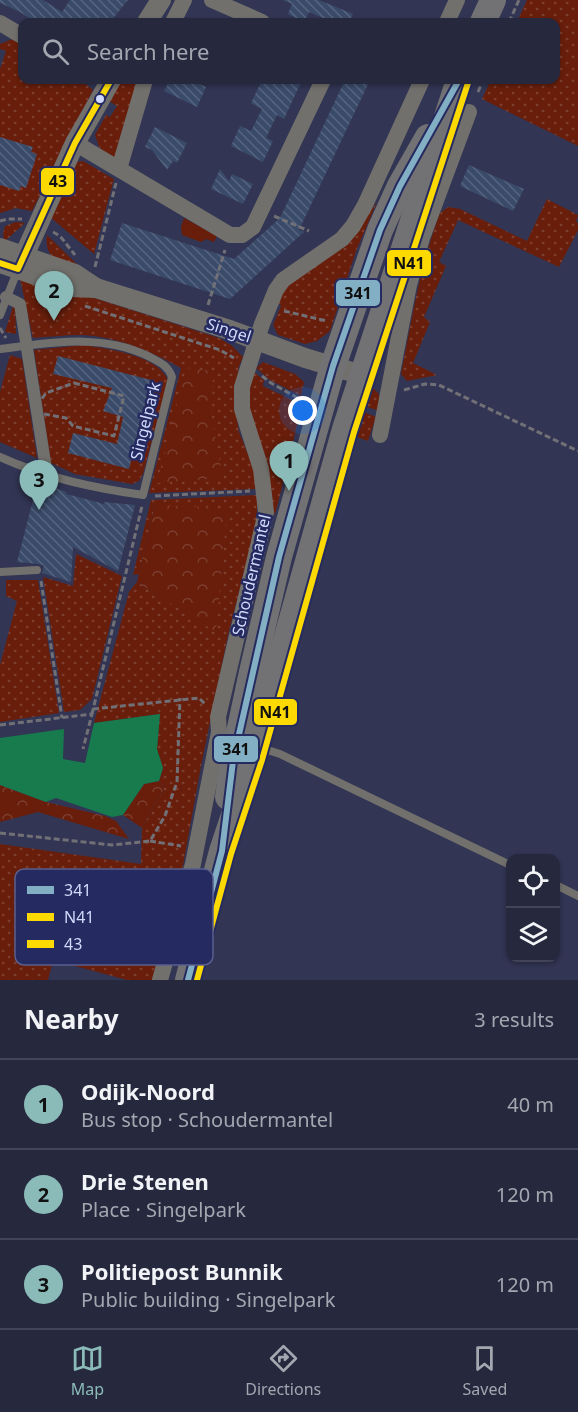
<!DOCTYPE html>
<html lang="en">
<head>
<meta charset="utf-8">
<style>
  :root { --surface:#26283e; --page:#2e3045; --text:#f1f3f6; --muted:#a4a6b0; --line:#424458; --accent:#8bbbb9 }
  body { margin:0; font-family:"Noto Sans",sans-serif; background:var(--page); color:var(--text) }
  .controls { position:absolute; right:18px; bottom:18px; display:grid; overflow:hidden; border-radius:12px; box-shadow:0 2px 4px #0004 }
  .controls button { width:54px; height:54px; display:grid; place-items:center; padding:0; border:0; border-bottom:2px solid var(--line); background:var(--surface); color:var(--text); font:30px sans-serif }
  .you { position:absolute; left:303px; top:411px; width:21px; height:21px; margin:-15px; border:4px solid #fff; border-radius:50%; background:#1a73e8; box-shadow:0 0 0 9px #1a73e833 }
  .badge { display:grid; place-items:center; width:39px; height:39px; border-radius:50%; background:var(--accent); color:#111; font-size:20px; font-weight:700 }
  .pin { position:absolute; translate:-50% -50px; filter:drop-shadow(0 2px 3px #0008) }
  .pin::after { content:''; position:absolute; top:32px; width:21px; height:18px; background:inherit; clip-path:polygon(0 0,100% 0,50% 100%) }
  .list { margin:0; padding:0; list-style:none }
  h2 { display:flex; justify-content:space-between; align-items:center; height:78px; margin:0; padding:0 24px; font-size:26px }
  h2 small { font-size:20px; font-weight:400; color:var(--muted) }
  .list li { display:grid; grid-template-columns:39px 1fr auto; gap:18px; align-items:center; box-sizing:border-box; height:90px; padding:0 24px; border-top:2px solid var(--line) }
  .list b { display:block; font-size:22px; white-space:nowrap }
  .list p { margin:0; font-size:20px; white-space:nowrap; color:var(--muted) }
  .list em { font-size:20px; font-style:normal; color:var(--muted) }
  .icon { flex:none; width:33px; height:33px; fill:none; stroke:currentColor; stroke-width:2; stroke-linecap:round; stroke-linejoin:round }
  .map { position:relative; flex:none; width:578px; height:980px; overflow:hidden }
  .search { position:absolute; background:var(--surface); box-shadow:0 2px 4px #0004; left:18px; right:18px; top:18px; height:66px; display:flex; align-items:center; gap:15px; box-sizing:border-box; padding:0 21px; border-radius:12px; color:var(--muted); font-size:22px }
  .sheet { height:348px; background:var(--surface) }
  nav { display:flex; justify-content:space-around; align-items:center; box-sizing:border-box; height:84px; border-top:2px solid var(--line); background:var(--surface); font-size:16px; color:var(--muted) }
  nav a { display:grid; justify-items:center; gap:3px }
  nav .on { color:var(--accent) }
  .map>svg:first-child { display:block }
  .grass { fill:url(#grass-dots) }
  .forest { fill:url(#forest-crowns) }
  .green { fill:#681e0b }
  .water { fill:#177b4e }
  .building { fill:url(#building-back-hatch) }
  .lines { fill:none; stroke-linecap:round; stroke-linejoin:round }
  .path { stroke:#717076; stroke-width:3; stroke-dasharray:6 3; stroke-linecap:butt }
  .service { stroke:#71706c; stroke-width:8 }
  .pedestrian { stroke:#71706c; stroke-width:12 }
  .minor { stroke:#71706c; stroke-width:16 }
  .tertiary { stroke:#71706c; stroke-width:20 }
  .primary { stroke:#727173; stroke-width:26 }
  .bus-1-casing { stroke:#252a60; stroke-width:10 }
  .bus-2-casing { stroke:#252a60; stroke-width:10 }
  .bus-3-casing { stroke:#252a60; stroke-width:10 }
  .bus-1 { stroke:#83afc4; stroke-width:6 }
  .bus-2 { stroke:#fcd900; stroke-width:6 }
  .bus-3 { stroke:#fcd900; stroke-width:6 }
  .bus-dot { fill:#d2dafb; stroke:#252a60; stroke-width:2 }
  .labels { text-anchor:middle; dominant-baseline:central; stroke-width:5; stroke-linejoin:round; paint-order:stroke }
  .street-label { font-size:16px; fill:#d2dafb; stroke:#252a60 }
  .key { fill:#252a60; stroke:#595f8e; stroke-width:1.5 }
  .key-label { font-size:16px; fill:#d2dafb }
  .line-badge { stroke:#252a60; stroke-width:2 }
  .pale-badge-label { font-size:16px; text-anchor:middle; font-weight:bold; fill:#111 }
</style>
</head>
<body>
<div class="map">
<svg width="578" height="980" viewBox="0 0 578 980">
  <defs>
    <pattern id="grass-dots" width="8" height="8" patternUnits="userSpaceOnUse" patternTransform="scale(1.5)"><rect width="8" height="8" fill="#681e0b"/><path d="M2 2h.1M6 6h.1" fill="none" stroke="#7d3e2f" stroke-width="1.8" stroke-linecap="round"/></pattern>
    <pattern id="forest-crowns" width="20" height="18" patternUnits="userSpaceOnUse" patternTransform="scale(1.5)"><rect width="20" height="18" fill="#681e0b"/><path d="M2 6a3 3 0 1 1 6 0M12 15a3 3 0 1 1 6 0" fill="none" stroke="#7d3e2f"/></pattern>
    <pattern id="building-back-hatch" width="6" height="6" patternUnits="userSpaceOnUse" patternTransform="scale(1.5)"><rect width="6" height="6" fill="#3a4b6a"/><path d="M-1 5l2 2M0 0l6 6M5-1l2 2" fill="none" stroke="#566480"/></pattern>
  </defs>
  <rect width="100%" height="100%" fill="#323553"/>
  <!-- grass -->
  <g class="grass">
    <path d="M527,0H578V146L482,99L491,80H556V22H517Z"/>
    <path d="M15,38L22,43V80H81L93,90L32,211L16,208L0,213V69L6,51L0,49V44Z"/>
    <path d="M122,80H142L117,159L100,149L95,135L106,115L110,117L117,106L109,101Z"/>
    <path d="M83,161L114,179L94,254L51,218L77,162Z"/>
    <path d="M547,199L578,215L576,222L578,223V230L559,267L458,220L439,262L446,266L424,317L430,322L413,363L437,375L407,381L401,374C412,319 420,265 440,213L448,207L460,209L527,241Z"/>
    <path d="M377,202L356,251L330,331L317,341L305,344L278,335L273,325L281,306L277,301L287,286L346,244Z"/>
    <path d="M16,222L25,223L4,242L3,233L5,226Z"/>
    <path d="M47,235L87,274C67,265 43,262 47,235Z"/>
    <path d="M19,274L219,338L231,345L243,357L239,366L234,399L239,432L254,469L257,489L149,493L181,368C150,351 116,336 80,335C64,335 49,337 33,338Z"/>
    <path d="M15,300L16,334L5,332Z"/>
    <path d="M84,345C108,349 157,355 168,380L143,474L139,481L132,484L75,474L51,463L34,350Z"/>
    <path d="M10,355L22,359L37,458L0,442V392Z"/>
    <path d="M263,362L295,374L304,382L301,396L270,380L256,368Z"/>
    <path d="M254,372L264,380L263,386L302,405L276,511L273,516L251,422L248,396Z"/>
    <path d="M374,389L379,394V411L365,406L364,412L376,417L368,441L354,436L367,390Z"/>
    <path d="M257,495V523L228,635L201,766L182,871L154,980H127L53,960L48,980H0V844L141,864L142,828L164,788L159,781L163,768L157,749L160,714L94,723L129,592L137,582L216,631L155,505L139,574L133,575L151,500Z"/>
    <path d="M76,554L122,576L92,699L80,710L64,712L43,577L73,586Z"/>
    <path d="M6,580H38L59,713L0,722V665L17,601L6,596Z"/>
  </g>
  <!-- forest -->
  <g class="forest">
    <path d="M186,368L213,371L212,419L223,478L157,483Z"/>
    <path d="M155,505L207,507L227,511L216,632L137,582Z"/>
    <path d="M159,781L164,788L142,828L123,815L144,784Z"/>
    <path d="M0,785L46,802L105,816L116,821L129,839L38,812L0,822Z"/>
  </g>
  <!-- green -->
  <path class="green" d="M184,218L217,236L214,242L206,239L201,242L182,235L181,227Z"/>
  <!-- water -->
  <path class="water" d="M160,714L157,749L163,768L159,781L144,784L123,815L112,817L56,798L46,802L0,785V738L64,729L63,759L85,763L94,723Z"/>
  <!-- building -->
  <g class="building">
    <path d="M0,0H43L62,12L70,0H128L110,22H35L20,12L0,3Z"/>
    <path d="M283,0H319L353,14L349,22H332L309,12L304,22L288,14L292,4Z"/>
    <path d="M170,80H191L206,87L197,107L164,91Z"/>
    <path d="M262,80H302L284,119L277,115L266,138L273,141L263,162L231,146L240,126L251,131L262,109L251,103Z"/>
    <path d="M345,80H370L299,230L304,232L230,299L110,260L122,223L234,259L280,218Z"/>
    <path d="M155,127L187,143L177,163L173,161L167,170L152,150L145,147Z"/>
    <path d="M0,137L33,147L31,152L37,154L26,188L21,186L19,191L0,185Z"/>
    <path d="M469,165L524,189L513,211L460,186Z"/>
    <path d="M220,169L229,181L232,174L253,184L243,204L211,189Z"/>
    <path d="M58,356L151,380L129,469L68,453L73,433L117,444L123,417L103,411L112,388L53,374Z"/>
    <path d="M38,481L66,492V494L82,498L104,504V502L135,505L118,571L73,547L71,582L42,573L44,566L39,564L17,562Z"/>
  </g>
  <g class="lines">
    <!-- path -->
    <g class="path">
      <path d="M509,22L519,0"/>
      <path d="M478,92L483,80"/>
      <path d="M274,216L309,231"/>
      <path d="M0,221L8,219H22"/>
      <path d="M53,232L60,236L75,255"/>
      <path d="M95,267L116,183"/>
      <path d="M208,305L225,250"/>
      <path d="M85,306L220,350L234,358"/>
      <path d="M284,311L327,321"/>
      <path d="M0,328L6,338"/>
      <path d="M262,376L271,383L303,401"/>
      <path d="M74,383L124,396L114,436L73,426L66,418L44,414L36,407L46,393Z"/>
      <path d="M404,390L425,384L439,385L578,451"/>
      <path d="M155,496L250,491"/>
      <path d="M41,581L62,718"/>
      <path d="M93,709L199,698L206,705"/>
      <path d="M92,714L142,506"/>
      <path d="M0,725L92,714L83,749"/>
      <path d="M0,833L112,845L150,841L165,816L177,782L180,698"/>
      <path d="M150,841L181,846"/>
    </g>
    <!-- service -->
    <g class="service">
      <path d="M0,315L18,269"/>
      <path d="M0,349C50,343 101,333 148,356C159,362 168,365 172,377L143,495C94,488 46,478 0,457"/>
      <path d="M0,572L37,570"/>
      <path d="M258,747L280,754L510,865"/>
      <path d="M556,885L578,896"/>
    </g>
    <!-- pedestrian -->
    <path class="pedestrian" d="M6,297L20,304L47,475"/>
    <!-- minor -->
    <g class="minor">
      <path d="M212,0L262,22"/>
      <path d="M173,22L184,0"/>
      <path d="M447,22L457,0"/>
      <path d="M0,23L22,36"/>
      <path d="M75,143L230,235H242L253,227L323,80"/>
      <path d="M119,169L145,80"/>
      <path d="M380,435L409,285L422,238L469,112"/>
      <path d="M160,980L193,864L219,732L218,717L266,512L261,469L242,409V387L262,324L276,290L283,280L342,239L353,226L365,205L422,80"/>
    </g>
    <!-- tertiary -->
    <g class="tertiary">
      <path d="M147,22L161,0"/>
      <path d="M0,248L75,274L96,288"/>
      <path d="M0,263L70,287L96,288L230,330L305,358L362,375"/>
      <path d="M18,269L75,143L111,80"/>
    </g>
    <!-- primary -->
    <g class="primary">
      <path d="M483,22L493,0"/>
      <path d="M228,797L233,761L252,672L279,557L333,366L380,230L400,186L428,137"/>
      <path d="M188,980L222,851L253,758L345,429L459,80"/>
    </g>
    <!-- bus-1 casing -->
    <g class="bus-1-casing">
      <path id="bus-1" d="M188,980L222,851L233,761L279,557L333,366L380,230L400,186L459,80"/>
    </g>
    <!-- bus-2 casing -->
    <g class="bus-2-casing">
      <path id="bus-2" d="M197,980L231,854L262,760L354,432L468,83"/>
    </g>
    <!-- bus-3 casing -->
    <g class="bus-3-casing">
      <path id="bus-3" d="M0,263L18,269L75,143L111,80"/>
    </g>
    <!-- bus-1 -->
    <use href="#bus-1" class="bus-1"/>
    <!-- bus-2 -->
    <use href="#bus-2" class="bus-2"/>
    <!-- bus-3 -->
    <use href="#bus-3" class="bus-3"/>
  </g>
  <!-- markers -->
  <circle class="bus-dot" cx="100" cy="99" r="5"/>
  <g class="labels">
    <!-- street labels -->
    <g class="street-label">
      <text transform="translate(229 330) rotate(18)">Singel</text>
      <text transform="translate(145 421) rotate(-76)">Singelpark</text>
      <text transform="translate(251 575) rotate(-77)">Schoudermantel</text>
    </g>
  </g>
  <!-- legend -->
  <rect x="15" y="869" width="198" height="96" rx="9" class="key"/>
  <rect x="27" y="886" width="27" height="8" fill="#83afc4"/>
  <rect x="27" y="913" width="27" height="8" fill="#fcd900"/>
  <rect x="27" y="940" width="27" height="8" fill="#fcd900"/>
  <g class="key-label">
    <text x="64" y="896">341</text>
    <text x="64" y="923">N41</text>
    <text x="64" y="950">43</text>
  </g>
  <g class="line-badge">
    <rect x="40" y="167" width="35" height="29" rx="6" fill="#fcd900"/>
    <rect x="386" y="249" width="46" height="28" rx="6" fill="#fcd900"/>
    <rect x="335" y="279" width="46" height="28" rx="6" fill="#83afc4"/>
    <rect x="253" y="698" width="45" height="28" rx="6" fill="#fcd900"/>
    <rect x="213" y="735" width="46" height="28" rx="6" fill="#83afc4"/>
  </g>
  <g class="pale-badge-label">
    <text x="58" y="187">43</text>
    <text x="409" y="269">N41</text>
    <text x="358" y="299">341</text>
    <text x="275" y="718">N41</text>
    <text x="236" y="755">341</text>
  </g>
</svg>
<div class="controls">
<button><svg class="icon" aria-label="locate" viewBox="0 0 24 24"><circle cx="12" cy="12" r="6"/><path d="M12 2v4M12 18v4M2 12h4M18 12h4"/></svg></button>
<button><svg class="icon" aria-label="layers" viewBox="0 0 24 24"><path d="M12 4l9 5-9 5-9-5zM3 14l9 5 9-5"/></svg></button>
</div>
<div class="you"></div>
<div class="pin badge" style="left:289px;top:491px">1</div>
<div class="pin badge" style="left:54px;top:321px">2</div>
<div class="pin badge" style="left:39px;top:510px">3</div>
<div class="search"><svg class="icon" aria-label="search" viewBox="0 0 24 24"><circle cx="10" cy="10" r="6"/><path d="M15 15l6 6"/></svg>Search here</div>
</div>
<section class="sheet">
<h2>Nearby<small>3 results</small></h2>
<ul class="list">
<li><span class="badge">1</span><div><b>Odijk-Noord</b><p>Bus stop · Schoudermantel</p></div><em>40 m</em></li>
<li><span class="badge">2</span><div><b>Drie Stenen</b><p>Place · Singelpark</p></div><em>120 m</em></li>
<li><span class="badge">3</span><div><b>Politiepost Bunnik</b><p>Public building · Singelpark</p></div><em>120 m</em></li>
</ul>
</section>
<nav>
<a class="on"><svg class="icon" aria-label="map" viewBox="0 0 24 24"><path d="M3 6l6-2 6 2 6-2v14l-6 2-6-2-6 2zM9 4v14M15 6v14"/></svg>Map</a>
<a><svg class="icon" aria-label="directions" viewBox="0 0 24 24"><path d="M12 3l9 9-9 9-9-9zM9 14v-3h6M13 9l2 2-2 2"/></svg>Directions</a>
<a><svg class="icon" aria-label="saved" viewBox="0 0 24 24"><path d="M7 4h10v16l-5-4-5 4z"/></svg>Saved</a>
</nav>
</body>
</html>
